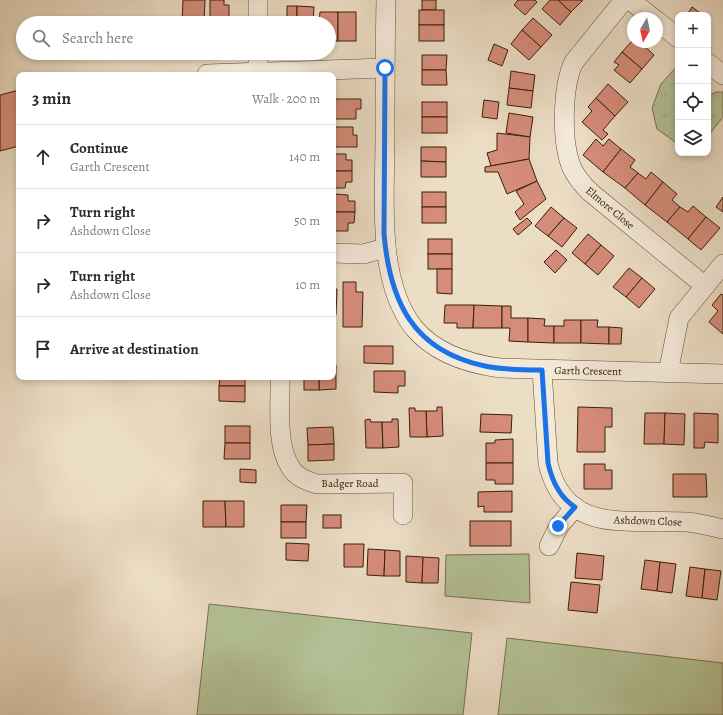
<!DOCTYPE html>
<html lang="en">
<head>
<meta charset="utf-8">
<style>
  :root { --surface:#fff; --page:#f2f2f3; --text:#2b2b33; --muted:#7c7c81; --line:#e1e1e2 }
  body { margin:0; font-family:Alegreya,serif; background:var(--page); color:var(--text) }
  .controls { position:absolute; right:12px; top:12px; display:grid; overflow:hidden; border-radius:8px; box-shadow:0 2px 6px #0003 }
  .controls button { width:36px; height:36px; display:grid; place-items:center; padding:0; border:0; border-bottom:1px solid var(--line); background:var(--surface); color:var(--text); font:20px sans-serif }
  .compass { position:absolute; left:627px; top:12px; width:36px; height:36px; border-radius:50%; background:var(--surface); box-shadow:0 2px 6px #0003; rotate:189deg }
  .stop { position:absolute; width:12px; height:12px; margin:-9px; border:3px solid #1a73e8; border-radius:50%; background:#fff }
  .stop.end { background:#1a73e8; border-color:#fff; box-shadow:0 1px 4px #0008 }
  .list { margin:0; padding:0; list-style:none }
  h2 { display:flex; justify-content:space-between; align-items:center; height:52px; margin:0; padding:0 16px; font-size:17px }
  h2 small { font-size:13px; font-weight:400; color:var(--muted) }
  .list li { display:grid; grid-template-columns:26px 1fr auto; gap:12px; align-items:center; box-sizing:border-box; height:64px; padding:0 16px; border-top:1px solid var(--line) }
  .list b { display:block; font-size:15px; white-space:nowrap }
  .list p { margin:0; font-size:13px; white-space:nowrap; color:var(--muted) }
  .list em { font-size:13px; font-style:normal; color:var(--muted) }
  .icon { flex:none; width:22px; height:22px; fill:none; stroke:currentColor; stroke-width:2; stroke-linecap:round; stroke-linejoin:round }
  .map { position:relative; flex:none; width:723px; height:715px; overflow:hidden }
  .search { position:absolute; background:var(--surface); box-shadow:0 2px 6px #0003; left:16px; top:16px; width:320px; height:44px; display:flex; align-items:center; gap:10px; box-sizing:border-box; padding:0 14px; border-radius:22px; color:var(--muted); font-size:15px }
  .panel { position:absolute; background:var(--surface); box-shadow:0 2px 6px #0003; left:16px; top:72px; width:320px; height:308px; border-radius:8px }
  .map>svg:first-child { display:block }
  .grass { fill:url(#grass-tufts); stroke:#76714e }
  .green { fill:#b4c297; stroke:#76714e }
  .building { fill:#d68c7b; stroke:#392005 }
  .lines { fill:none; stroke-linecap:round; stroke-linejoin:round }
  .minor-casing { stroke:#664f35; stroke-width:20 }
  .minor { stroke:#f3e9d9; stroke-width:19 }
  .route { stroke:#1a73e8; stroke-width:5 }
  .labels { text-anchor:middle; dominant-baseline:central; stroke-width:3; stroke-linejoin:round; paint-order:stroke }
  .street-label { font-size:11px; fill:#392005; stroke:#f3e9d9 }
</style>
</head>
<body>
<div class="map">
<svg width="723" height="715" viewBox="0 0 723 715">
  <defs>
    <pattern id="grass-tufts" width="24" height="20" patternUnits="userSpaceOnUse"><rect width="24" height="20" fill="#b4c297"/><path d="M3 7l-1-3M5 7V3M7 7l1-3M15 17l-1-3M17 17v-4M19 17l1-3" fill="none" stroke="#9ca681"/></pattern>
  </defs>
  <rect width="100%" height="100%" fill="#ecddc5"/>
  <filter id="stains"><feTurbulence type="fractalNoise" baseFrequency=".005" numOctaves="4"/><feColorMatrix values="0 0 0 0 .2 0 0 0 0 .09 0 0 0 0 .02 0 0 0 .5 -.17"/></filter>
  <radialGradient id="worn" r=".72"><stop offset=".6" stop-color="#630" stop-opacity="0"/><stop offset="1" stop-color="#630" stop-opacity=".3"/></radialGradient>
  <!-- grass -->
  <g class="grass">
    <path d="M678,65V144L657,129L652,108L661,84Z"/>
    <path d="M716,92H723V117L708,136V96Z"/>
  </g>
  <!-- green -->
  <g class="green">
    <path d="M529,554L530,603L445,596L446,555Z"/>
    <path d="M209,604L472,633L463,715H197Z"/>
    <path d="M507,638L723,663V715H498Z"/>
  </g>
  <!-- building -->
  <g class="building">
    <path d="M183,0H205L204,23H182Z"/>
    <path d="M210,0H224V5H229V23H210Z"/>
    <rect x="422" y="0" width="14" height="10"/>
    <path d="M518,0H535L537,2L525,15L514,5Z"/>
    <path d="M550,0H558L571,12L560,25L542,9Z"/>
    <path d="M558,0H583L571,12Z"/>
    <path d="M287,6H297V23H276V17H287Z"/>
    <path d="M297,6L314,7L313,23H297Z"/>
    <path d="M692,7L703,15H687Z"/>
    <rect x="419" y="10" width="25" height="15"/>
    <path d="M320,12H338V41H329V23H319Z"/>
    <rect x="338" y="12" width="18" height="29"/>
    <path d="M533,18L552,35L541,47L522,30Z"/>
    <rect x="419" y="25" width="25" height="16"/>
    <path d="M522,30L541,47L529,60L511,44Z"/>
    <path d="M633,40V42H640L654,55L642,69L622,52Z"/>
    <path d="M494,44L508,50L502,66L488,60Z"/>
    <path d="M622,52L642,69L630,83L614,70L619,65L614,62Z"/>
    <path d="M422,55H447L446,70H422Z"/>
    <path d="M422,70H446L447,85H422Z"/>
    <path d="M511,71L535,75L533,91L509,88Z"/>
    <path d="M608,84L628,102L615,116L596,98Z"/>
    <path d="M509,88L533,91L531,108L507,105Z"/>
    <path d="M19,90V146L0,151V95Z"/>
    <path d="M596,98L615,116L603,130L608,134L602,140L582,122L592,111L588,107Z"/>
    <path d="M333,99H361V109H356V119H333Z"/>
    <path d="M484,100L499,102L497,119L482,117Z"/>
    <rect x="422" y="102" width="25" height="15"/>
    <path d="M509,113L533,117L530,137L506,133Z"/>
    <rect x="422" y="117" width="25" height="16"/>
    <path d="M333,127H353V135H357V147H333Z"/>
    <path d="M497,133L530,137L529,159L491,166L487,153L497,150Z"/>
    <path d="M596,139L603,146L609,139L621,149L603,172L583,155Z"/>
    <path d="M421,147H446V162L421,161Z"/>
    <path d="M621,149L635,160L630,167L638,173L625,188L603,172Z"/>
    <path d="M333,154H346V160H352V171H333Z"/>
    <path d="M529,159L537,181L507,194L498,172H485V167Z"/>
    <path d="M421,161L446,162V177H421Z"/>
    <path d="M333,171H352V182H346L345,188H333Z"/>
    <path d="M651,172L663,182L645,205L625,188L638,173L646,179Z"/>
    <path d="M537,181L546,199L520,220L515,212L524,204L516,191Z"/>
    <path d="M663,182L677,194L672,200L680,207L667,222L645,205Z"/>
    <rect x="422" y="192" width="24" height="15"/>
    <path d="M333,194L348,195V201H355V212H333Z"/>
    <path d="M723,197V212L716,207Z"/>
    <path d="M693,206L706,217L688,239L667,222L680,207L688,212Z"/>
    <rect x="422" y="207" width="24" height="16"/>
    <path d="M551,207L564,218L548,236L535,226Z"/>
    <path d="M333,212H355L354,223H348V231H333Z"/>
    <path d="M706,217L720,228L701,250L688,239Z"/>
    <path d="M527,218L532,223L518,235L513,229Z"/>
    <path d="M564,218L577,228L562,247L548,236Z"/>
    <path d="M588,234L601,245L585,264L572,253Z"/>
    <rect x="428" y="239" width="24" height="15"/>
    <path d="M601,245L614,256L598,275L585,264Z"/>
    <path d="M556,250L567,260L555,273L544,262Z"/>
    <rect x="428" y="254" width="24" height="15"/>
    <path d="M629,268L642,278L626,297L613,287Z"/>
    <path d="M437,269H452V294L437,293Z"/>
    <path d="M642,278L655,289L639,308L626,297Z"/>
    <path d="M343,282H356V292H363L362,327H343Z"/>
    <path d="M333,289H337L336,315H333Z"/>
    <path d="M721,294L723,295V334L709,322L718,311L712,305Z"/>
    <path d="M445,305H474L473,328H457V323H444Z"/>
    <path d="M474,305L502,306V328H473Z"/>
    <path d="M502,306H511V318H528V342L509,341L510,328H502Z"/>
    <path d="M528,318L545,319L544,326H554V343L528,342Z"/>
    <path d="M564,320H581V343H554V326H564Z"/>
    <path d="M581,320H598L597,327H609V344L581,343Z"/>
    <path d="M609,327L622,328L621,344H609Z"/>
    <path d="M364,346H393V364L364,363Z"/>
    <path d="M333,365H336V389L319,390V377H333Z"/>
    <path d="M374,371H405V386H398V393L374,392Z"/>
    <path d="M220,377H245V386H219Z"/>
    <rect x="304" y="377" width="15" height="13"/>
    <path d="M219,386H245V402L219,401Z"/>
    <path d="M437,407H442L443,436L427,437L426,411H437Z"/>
    <path d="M578,407L612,408V427H605V452H577Z"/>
    <path d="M409,408H415V411H426L427,437H410Z"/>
    <path d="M645,413H665L664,444H644Z"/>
    <path d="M665,413L685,414L684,445L664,444Z"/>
    <path d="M694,413L718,414V443L705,442L704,448H694Z"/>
    <path d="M481,414L512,415L511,433L480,432Z"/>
    <path d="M370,419L371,422H382L383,448H366L365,420Z"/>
    <path d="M392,419H398L399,447L383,448L382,422H392Z"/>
    <rect x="225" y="426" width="25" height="17"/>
    <path d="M333,427L334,444L308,445L307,428Z"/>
    <path d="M513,439V463H486V443H495V440Z"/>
    <path d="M225,443H250V459H224Z"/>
    <path d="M334,444V460L308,461V445Z"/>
    <path d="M486,463H513V484H495V480H486Z"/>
    <path d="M584,464H605V470H612V489H584Z"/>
    <path d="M240,469L256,470V483L240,482Z"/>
    <path d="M673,474H706L707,497H673Z"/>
    <path d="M512,491V512H484V506L478,507V492Z"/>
    <path d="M203,501H225L226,527H203Z"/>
    <path d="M225,501H244V527H226Z"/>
    <path d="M281,505H307L306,522H281Z"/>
    <rect x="323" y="515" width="18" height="13"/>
    <rect x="470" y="521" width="41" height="25"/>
    <rect x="281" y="522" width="25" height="16"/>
    <path d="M286,543L309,544L308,561L286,560Z"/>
    <path d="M344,544H364L363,567H344Z"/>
    <path d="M368,549L385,550L384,576L367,575Z"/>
    <path d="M385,550L400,551V576H384Z"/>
    <path d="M577,553L604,556L602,580L575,578Z"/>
    <path d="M406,556L423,557L422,583L406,582Z"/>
    <path d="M423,557L439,558L438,583H422Z"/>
    <path d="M645,560L660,562L657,591L641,589Z"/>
    <path d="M660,562L676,564L672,593L657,591Z"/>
    <path d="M690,567L705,569L702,598L686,596Z"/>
    <path d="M705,569L721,571L717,600L702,598Z"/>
    <path d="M571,582L600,585L597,613L568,610Z"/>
  </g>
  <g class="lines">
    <!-- minor casing -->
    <g class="minor-casing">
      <g id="minor">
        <path d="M258,0V23"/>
        <path d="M386,0C385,46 385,93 385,139C385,197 376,280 414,328C435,353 470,364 500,368L723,374"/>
        <path d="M624,0L574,62C562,86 561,143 572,168C576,177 583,185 590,192L705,286"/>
        <path d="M630,0L653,18"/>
        <path d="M657,21L678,38"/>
        <path d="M258,53V73"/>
        <path d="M708,63L723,75"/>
        <path d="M207,74L385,68"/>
        <path d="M333,253L363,254L386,248"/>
        <path d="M542,370L548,463C565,537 630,518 687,522C699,523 711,526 723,529"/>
        <path d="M668,373L679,318L723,264"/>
        <path d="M280,377C281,404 275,445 291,468C296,477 307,481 317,484L403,483V515"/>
        <path d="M549,546L559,526L575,507"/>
      </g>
    </g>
    <!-- minor -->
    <use href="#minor" class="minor"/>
  </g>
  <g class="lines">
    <!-- route -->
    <path class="route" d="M385,68L384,234C390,302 413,351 485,366C503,370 523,370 542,370L548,463C552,481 559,497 575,507L558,526"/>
  </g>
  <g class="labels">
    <!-- street labels -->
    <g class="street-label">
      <text transform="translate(610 208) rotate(40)">Elmore Close</text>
      <text transform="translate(588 371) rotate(1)">Garth Crescent</text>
      <text x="350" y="483">Badger Road</text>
      <text transform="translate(648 521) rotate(2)">Ashdown Close</text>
    </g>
  </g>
  <rect width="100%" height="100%" filter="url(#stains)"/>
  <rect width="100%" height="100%" fill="url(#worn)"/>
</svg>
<div class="controls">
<button>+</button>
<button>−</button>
<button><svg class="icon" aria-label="locate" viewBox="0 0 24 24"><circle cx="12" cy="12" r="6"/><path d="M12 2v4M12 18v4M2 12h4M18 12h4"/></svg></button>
<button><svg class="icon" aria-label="layers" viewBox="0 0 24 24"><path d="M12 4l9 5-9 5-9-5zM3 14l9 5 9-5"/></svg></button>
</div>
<svg class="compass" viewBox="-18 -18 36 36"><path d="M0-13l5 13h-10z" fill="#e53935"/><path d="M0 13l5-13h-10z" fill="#7c7c81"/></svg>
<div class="stop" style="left:385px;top:68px"></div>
<div class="stop end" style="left:558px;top:526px"></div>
<div class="search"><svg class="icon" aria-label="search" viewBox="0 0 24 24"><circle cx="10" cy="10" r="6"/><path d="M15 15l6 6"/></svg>Search here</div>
<section class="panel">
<h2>3 min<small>Walk · 200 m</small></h2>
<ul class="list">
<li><svg class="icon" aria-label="ahead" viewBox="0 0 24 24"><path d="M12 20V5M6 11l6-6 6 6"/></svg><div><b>Continue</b><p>Garth Crescent</p></div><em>140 m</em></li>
<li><svg class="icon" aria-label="right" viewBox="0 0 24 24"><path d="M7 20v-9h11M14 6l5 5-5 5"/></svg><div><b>Turn right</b><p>Ashdown Close</p></div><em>50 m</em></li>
<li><svg class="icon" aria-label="right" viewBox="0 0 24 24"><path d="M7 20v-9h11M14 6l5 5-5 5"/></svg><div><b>Turn right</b><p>Ashdown Close</p></div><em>10 m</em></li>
<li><svg class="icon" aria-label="arrive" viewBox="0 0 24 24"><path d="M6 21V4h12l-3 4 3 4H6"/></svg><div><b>Arrive at destination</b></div></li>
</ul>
</section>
</div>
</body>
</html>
